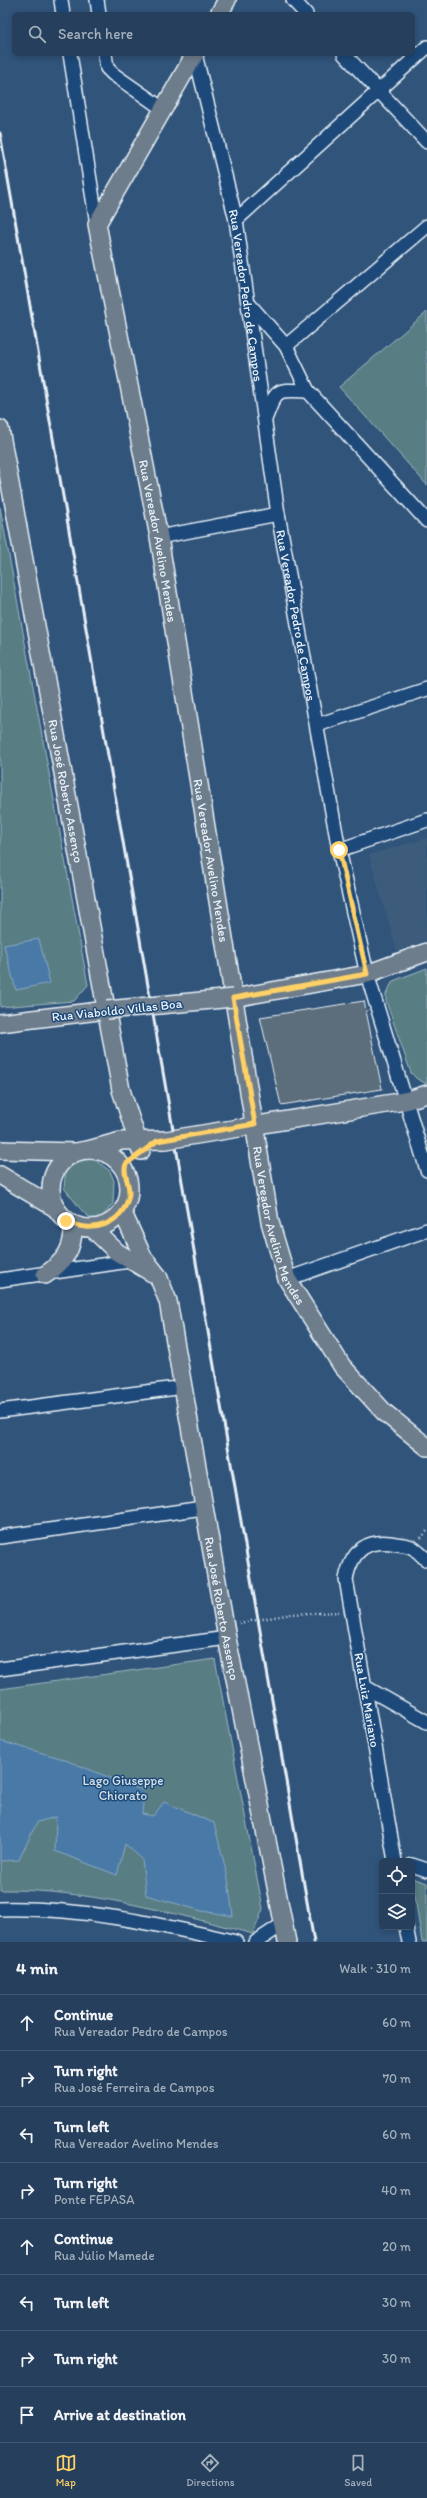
<!DOCTYPE html>
<html lang="en">
<head>
<meta charset="utf-8">
<style>
  :root { --surface:#253f5c; --page:#314a65; --text:#f1f3f6; --muted:#a3afbb; --line:#425872; --accent:#ffd166 }
  body { margin:0; font-family:Itim,sans-serif; background:var(--page); color:var(--text) }
  .controls { position:absolute; right:12px; bottom:12px; display:grid; overflow:hidden; border-radius:6px; box-shadow:0 2px 6px #0003 }
  .controls button { width:36px; height:36px; display:grid; place-items:center; padding:0; border:0; border-bottom:1px solid var(--line); background:var(--surface); color:var(--text); font:20px sans-serif }
  .stop { position:absolute; width:12px; height:12px; margin:-9px; border:3px solid #ffd166; border-radius:50%; background:#fff }
  .stop.end { background:#ffd166; border-color:#fff; box-shadow:0 1px 4px #0008 }
  .list { margin:0; padding:0; list-style:none }
  h2 { display:flex; justify-content:space-between; align-items:center; height:52px; margin:0; padding:0 16px; font-size:17px }
  h2 small { font-size:13px; font-weight:400; color:var(--muted) }
  .list li { display:grid; grid-template-columns:26px 1fr auto; gap:12px; align-items:center; box-sizing:border-box; height:56px; padding:0 16px; border-top:1px solid var(--line) }
  .list b { display:block; font-size:15px; white-space:nowrap }
  .list p { margin:0; font-size:13px; white-space:nowrap; color:var(--muted) }
  .list em { font-size:13px; font-style:normal; color:var(--muted) }
  .icon { flex:none; width:22px; height:22px; fill:none; stroke:currentColor; stroke-width:2; stroke-linecap:round; stroke-linejoin:round }
  .map { position:relative; flex:none; width:427px; height:1942px; overflow:hidden }
  .search { position:absolute; background:var(--surface); box-shadow:0 2px 6px #0003; left:12px; right:12px; top:12px; height:44px; display:flex; align-items:center; gap:10px; box-sizing:border-box; padding:0 14px; border-radius:6px; color:var(--muted); font-size:15px }
  .sheet { height:500px; background:var(--surface) }
  nav { display:flex; justify-content:space-around; align-items:center; box-sizing:border-box; height:56px; border-top:1px solid var(--line); background:var(--surface); font-size:11px; color:var(--muted) }
  nav a { display:grid; justify-items:center; gap:2px }
  nav .on { color:var(--accent) }
  .map>svg:first-child { display:block }
  .built { fill:#3e5c7b }
  .green { fill:#597e84; stroke:#a0b8be }
  .water { fill:#4a79a6; stroke:#89a9c7 }
  .building { fill:#5c6d7c; stroke:#e8f1f8 }
  .lines { fill:none; stroke-linecap:round; stroke-linejoin:round }
  .minor-casing { stroke:#e8f1f8; stroke-width:16 }
  .major-casing { stroke:#e8f1f8; stroke-width:20 }
  .path { stroke:#e8f1f8; stroke-width:2.5; stroke-dasharray:1 3; stroke-linecap:butt }
  .minor { stroke:#1f4a7a; stroke-width:13 }
  .major { stroke:#6d7d8c; stroke-width:17 }
  .rail { stroke:#e8f1f8; stroke-width:3 }
  .major-bridge-casing { stroke:#e8f1f8; stroke-width:20; stroke-linecap:butt }
  .major-bridge { stroke:#6d7d8c; stroke-width:17 }
  .route { stroke:#ffd166; stroke-width:5 }
  .labels { text-anchor:middle; dominant-baseline:central; stroke-width:3; stroke-linejoin:round; paint-order:stroke }
  .street-label { font-size:13px; fill:#e8f1f8; stroke:#1f4a7a }
  .park-label { font-size:13px; fill:#d3e0e7; stroke:#1f4a7a }
</style>
</head>
<body>
<div class="map">
<svg width="427" height="1942" viewBox="0 0 427 1942">
  <rect width="100%" height="100%" fill="#31547b"/>
  <filter id="ink" filterUnits="userSpaceOnUse"><feTurbulence type="fractalNoise" baseFrequency=".025" numOctaves="2"/><feDisplacementMap in="SourceGraphic" scale="8" xChannelSelector="R" yChannelSelector="G"/><feConvolveMatrix kernelMatrix="1 2 1 2 8 2 1 2 1" color-interpolation-filters="sRGB"/></filter>
  <g filter="url(#ink)">
    <!-- built -->
    <path class="built" d="M427,838V940L397,951L369,855Z"/>
    <!-- green -->
    <g class="green">
      <path d="M427,312V485L339,387Z"/>
      <path d="M0,507L88,985L74,1001L0,1007Z"/>
      <path d="M427,968V1084L417,1079L411,1073L386,1001V994L393,981Z"/>
      <path d="M84,1158L95,1160L110,1171L114,1181L113,1204L100,1219L93,1220L83,1212L64,1188L66,1166Z"/>
      <path d="M215,1659L263,1909L253,1934C170,1912 86,1889 0,1890V1689Z"/>
      <path d="M412,1878L427,1883V1942H422Z"/>
    </g>
    <!-- water -->
    <g class="water">
      <path d="M39,939L50,983L16,990L4,945Z"/>
      <path d="M0,1741L60,1758L144,1791L142,1814L153,1816L164,1802L214,1823L228,1879L233,1916L202,1911L146,1895L142,1859L125,1844L117,1875L55,1851L56,1817L37,1822L19,1860L0,1861Z"/>
    </g>
    <!-- building -->
    <path class="building" d="M364,1001L382,1089L281,1105L260,1017Z"/>
    <g class="lines">
      <!-- minor casing -->
      <g class="minor-casing">
        <g id="minor">
          <path d="M61,0L63,14"/>
          <path d="M97,0L99,14"/>
          <path d="M293,0L306,14"/>
          <path d="M70,54L97,224"/>
          <path d="M105,54L107,68L113,74L163,109"/>
          <path id="s1" d="M195,54L236,220L278,514L339,850L367,974L427,1170"/>
          <path d="M344,54L427,142"/>
          <path d="M236,220L427,47"/>
          <path d="M249,304L286,346L308,391L427,521"/>
          <path d="M286,346L427,226"/>
          <path d="M266,417C277,387 277,390 308,391"/>
          <path d="M159,537L278,514"/>
          <path d="M317,725L427,689"/>
          <path d="M339,850L427,820"/>
          <path d="M287,1279L427,1230"/>
          <path d="M0,1280L136,1260"/>
          <path d="M0,1411L184,1387"/>
          <path d="M0,1537L203,1508"/>
          <path d="M0,1669L227,1638"/>
          <path d="M365,1687L427,1722"/>
          <path d="M395,1861L346,1579C352,1549 368,1538 397,1544C402,1545 409,1545 413,1548C418,1551 422,1556 427,1560"/>
          <path d="M412,1865L427,1870"/>
          <path d="M0,1909C80,1907 158,1924 236,1942"/>
          <path d="M406,1927L409,1942"/>
          <path d="M256,1942L283,1924"/>
        </g>
      </g>
      <!-- major casing -->
      <g class="major-casing">
        <g id="major">
          <path d="M219,14L227,0"/>
          <path id="s2" d="M195,54L97,224L159,537L270,1222L287,1279L342,1366L384,1412L427,1447"/>
          <path id="s3" d="M0,429L121,1090L141,1151"/>
          <path d="M233,998L367,974L427,952"/>
          <path d="M0,1023L107,1010"/>
          <path d="M245,1127L405,1101L427,1094"/>
          <path d="M0,1150L76,1152"/>
          <path d="M88,1150L121,1141L166,1140"/>
          <circle cx="90" cy="1189" r="39"/>
          <path d="M0,1175L55,1208"/>
          <path id="s4" d="M122,1211L143,1257L158,1276L168,1301L227,1638L287,1942"/>
          <path d="M92,1228L117,1252L152,1273"/>
          <path d="M45,1275C65,1261 74,1249 73,1225"/>
        </g>
      </g>
      <!-- path -->
      <g class="path">
        <path d="M421,1538L427,1531"/>
        <path d="M239,1623L292,1614L339,1612"/>
      </g>
      <!-- minor -->
      <use href="#minor" class="minor"/>
      <!-- major -->
      <use href="#major" class="major"/>
      <!-- rail -->
      <path class="rail" d="M0,133L314,1942"/>
      <!-- major-bridge casing -->
      <g class="major-bridge-casing">
        <g id="major-bridge">
          <path d="M107,1010L233,998"/>
          <path d="M166,1140L239,1128"/>
        </g>
      </g>
      <!-- major-bridge -->
      <use href="#major-bridge" class="major-bridge"/>
    </g>
  </g>
  <g class="lines" filter="url(#ink)">
    <!-- route -->
    <path class="route" d="M66,1221C91,1235 124,1225 129,1194C130,1183 122,1173 126,1164L157,1141L255,1124L233,998L367,974L339,850"/>
  </g>
  <g class="labels">
    <!-- street labels -->
    <g class="street-label">
      <text stroke="none"><textPath href="#s1" startOffset="247">Rua Vereador Pedro de Campos</textPath></text>
      <text stroke="none"><textPath href="#s2" startOffset="519">Rua Vereador Avelino Mendes</textPath></text>
      <text stroke="none"><textPath href="#s1" startOffset="571">Rua Vereador Pedro de Campos</textPath></text>
      <text stroke="none"><textPath href="#s3" startOffset="368">Rua José Roberto Assenço</textPath></text>
      <text stroke="none"><textPath href="#s2" startOffset="843">Rua Vereador Avelino Mendes</textPath></text>
      <text transform="translate(117 1010) rotate(-6)">Rua Viaboldo Villas Boa</text>
      <text stroke="none"><textPath href="#s2" startOffset="1215">Rua Vereador Avelino Mendes</textPath></text>
      <text stroke="none"><textPath href="#s4" startOffset="414">Rua José Roberto Assenço</textPath></text>
      <text transform="translate(367 1700) rotate(80)">Rua Luiz Mariano</text>
    </g>
    <!-- park labels -->
    <g class="park-label">
      <text x="123" y="1780">Lago Giuseppe<tspan x="123" dy="15">Chiorato</tspan></text>
    </g>
  </g>
</svg>
<div class="controls">
<button><svg class="icon" aria-label="locate" viewBox="0 0 24 24"><circle cx="12" cy="12" r="6"/><path d="M12 2v4M12 18v4M2 12h4M18 12h4"/></svg></button>
<button><svg class="icon" aria-label="layers" viewBox="0 0 24 24"><path d="M12 4l9 5-9 5-9-5zM3 14l9 5 9-5"/></svg></button>
</div>
<div class="stop" style="left:339px;top:850px"></div>
<div class="stop end" style="left:66px;top:1221px"></div>
<div class="search"><svg class="icon" aria-label="search" viewBox="0 0 24 24"><circle cx="10" cy="10" r="6"/><path d="M15 15l6 6"/></svg>Search here</div>
</div>
<section class="sheet">
<h2>4 min<small>Walk · 310 m</small></h2>
<ul class="list">
<li><svg class="icon" aria-label="ahead" viewBox="0 0 24 24"><path d="M12 20V5M6 11l6-6 6 6"/></svg><div><b>Continue</b><p>Rua Vereador Pedro de Campos</p></div><em>60 m</em></li>
<li><svg class="icon" aria-label="right" viewBox="0 0 24 24"><path d="M7 20v-9h11M14 6l5 5-5 5"/></svg><div><b>Turn right</b><p>Rua José Ferreira de Campos</p></div><em>70 m</em></li>
<li><svg class="icon" aria-label="left" viewBox="0 0 24 24"><path d="M17 20v-9H6M10 6l-5 5 5 5"/></svg><div><b>Turn left</b><p>Rua Vereador Avelino Mendes</p></div><em>60 m</em></li>
<li><svg class="icon" aria-label="right" viewBox="0 0 24 24"><path d="M7 20v-9h11M14 6l5 5-5 5"/></svg><div><b>Turn right</b><p>Ponte FEPASA</p></div><em>40 m</em></li>
<li><svg class="icon" aria-label="ahead" viewBox="0 0 24 24"><path d="M12 20V5M6 11l6-6 6 6"/></svg><div><b>Continue</b><p>Rua Júlio Mamede</p></div><em>20 m</em></li>
<li><svg class="icon" aria-label="left" viewBox="0 0 24 24"><path d="M17 20v-9H6M10 6l-5 5 5 5"/></svg><div><b>Turn left</b></div><em>30 m</em></li>
<li><svg class="icon" aria-label="right" viewBox="0 0 24 24"><path d="M7 20v-9h11M14 6l5 5-5 5"/></svg><div><b>Turn right</b></div><em>30 m</em></li>
<li><svg class="icon" aria-label="arrive" viewBox="0 0 24 24"><path d="M6 21V4h12l-3 4 3 4H6"/></svg><div><b>Arrive at destination</b></div></li>
</ul>
</section>
<nav>
<a class="on"><svg class="icon" aria-label="map" viewBox="0 0 24 24"><path d="M3 6l6-2 6 2 6-2v14l-6 2-6-2-6 2zM9 4v14M15 6v14"/></svg>Map</a>
<a><svg class="icon" aria-label="directions" viewBox="0 0 24 24"><path d="M12 3l9 9-9 9-9-9zM9 14v-3h6M13 9l2 2-2 2"/></svg>Directions</a>
<a><svg class="icon" aria-label="saved" viewBox="0 0 24 24"><path d="M7 4h10v16l-5-4-5 4z"/></svg>Saved</a>
</nav>
</body>
</html>
